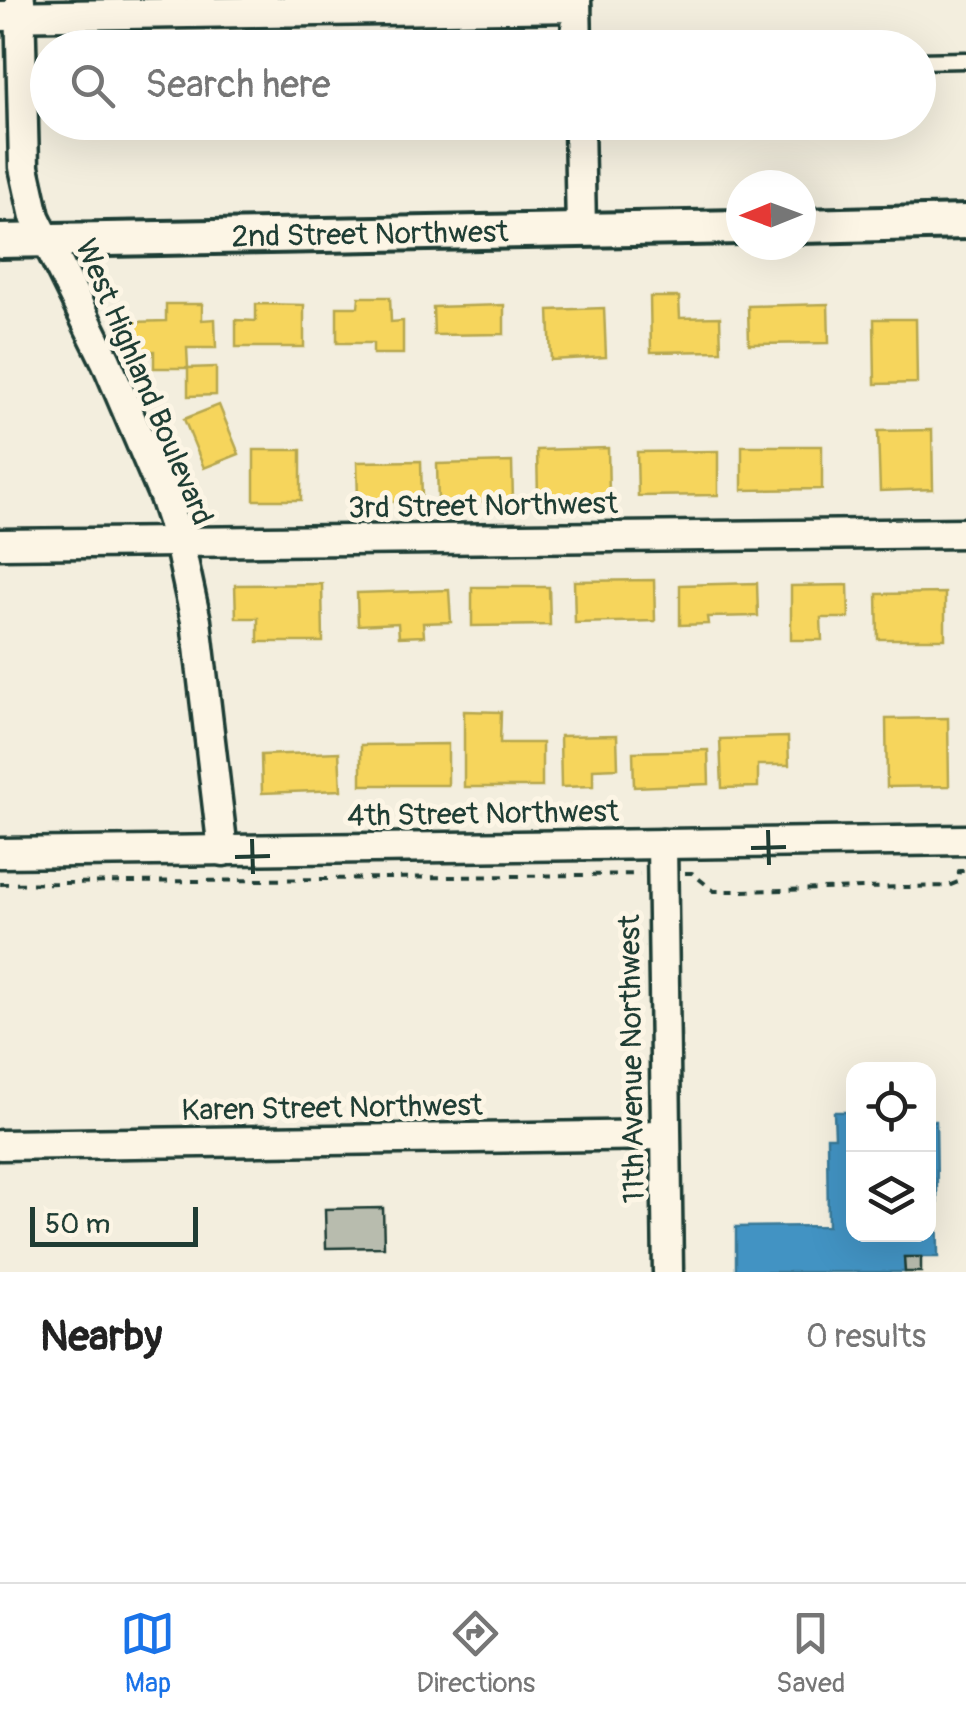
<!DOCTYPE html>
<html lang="en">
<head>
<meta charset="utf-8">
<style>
  :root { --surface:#fff; --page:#f2f2f2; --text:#222; --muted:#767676; --line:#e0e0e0; --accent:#1a73e8 }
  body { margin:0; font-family:Pangolin,sans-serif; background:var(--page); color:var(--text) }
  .controls { position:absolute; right:30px; bottom:30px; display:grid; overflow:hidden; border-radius:20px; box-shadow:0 10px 40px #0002 }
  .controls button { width:90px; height:90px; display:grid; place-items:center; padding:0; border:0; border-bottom:2px solid var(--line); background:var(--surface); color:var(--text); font:50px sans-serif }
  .compass { position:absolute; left:726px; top:170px; width:90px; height:90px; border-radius:50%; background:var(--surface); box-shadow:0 10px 40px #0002; rotate:269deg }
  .scale { position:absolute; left:30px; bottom:25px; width:168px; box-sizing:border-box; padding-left:10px; border:5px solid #1f3d34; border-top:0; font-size:28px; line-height:35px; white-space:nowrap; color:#1f3d34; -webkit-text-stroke:8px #fcf5e5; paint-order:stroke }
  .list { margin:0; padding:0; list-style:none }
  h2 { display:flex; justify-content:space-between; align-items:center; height:130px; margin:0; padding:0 40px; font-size:42px }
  h2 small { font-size:32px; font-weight:400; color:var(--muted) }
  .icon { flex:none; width:55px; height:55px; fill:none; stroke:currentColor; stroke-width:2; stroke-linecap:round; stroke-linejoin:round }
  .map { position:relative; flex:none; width:966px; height:1272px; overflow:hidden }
  .search { position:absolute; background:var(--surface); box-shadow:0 10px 40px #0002; left:30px; right:30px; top:30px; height:110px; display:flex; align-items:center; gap:25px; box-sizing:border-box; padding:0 35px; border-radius:55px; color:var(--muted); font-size:38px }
  .sheet { height:310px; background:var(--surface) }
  nav { display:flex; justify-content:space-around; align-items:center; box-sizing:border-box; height:140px; border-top:2px solid var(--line); background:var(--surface); font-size:28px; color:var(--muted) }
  nav a { display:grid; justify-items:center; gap:5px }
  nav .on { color:var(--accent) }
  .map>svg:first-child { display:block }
  .homes { fill:#f6d55c; stroke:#b6a750; stroke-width:2.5 }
  .schools { fill:#4393c3; stroke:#387998; stroke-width:2.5 }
  .building { fill:#b8bcae; stroke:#1f3d34; stroke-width:2.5 }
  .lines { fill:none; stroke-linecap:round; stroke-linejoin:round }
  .service-casing { stroke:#1f3d34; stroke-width:21 }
  .minor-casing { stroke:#1f3d34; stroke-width:35 }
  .tertiary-casing { stroke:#1f3d34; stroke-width:40 }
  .path { stroke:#1f3d34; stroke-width:4; stroke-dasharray:8 8; stroke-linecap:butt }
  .service { stroke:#fcf5e5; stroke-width:14 }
  .minor { stroke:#fcf5e5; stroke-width:28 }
  .tertiary { stroke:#fcf5e5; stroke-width:32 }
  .ticks { fill:none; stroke:#1f3d34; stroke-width:4 }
  .labels { text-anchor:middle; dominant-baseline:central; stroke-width:10; stroke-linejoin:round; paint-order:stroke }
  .street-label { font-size:30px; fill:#1f3d34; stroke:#fcf5e5 }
</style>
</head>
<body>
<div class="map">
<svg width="966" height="1272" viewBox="0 0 966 1272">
  <rect width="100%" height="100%" fill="#f3eede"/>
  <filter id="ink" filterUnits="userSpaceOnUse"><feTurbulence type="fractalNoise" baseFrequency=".01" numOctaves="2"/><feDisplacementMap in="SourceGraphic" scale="20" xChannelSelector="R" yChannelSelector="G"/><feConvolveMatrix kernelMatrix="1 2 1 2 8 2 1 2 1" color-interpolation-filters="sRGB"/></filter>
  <g filter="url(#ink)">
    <!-- homes -->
    <g class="homes">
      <path d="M359,297H390L391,322L403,321V354H373V343H337V307H358Z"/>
      <path d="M650,297H679L680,318L720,317L721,351L651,352Z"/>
      <path d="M166,304H202V320L215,319L216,348H187L188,368H154V351L134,352L133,322L166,321Z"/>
      <path d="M256,304L304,305V347H236V320L256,321Z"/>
      <path d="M828,304L829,343L749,344L748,306Z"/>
      <path d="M504,305V334L434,335L433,307Z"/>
      <path d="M604,308L606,357L551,360L549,310Z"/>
      <path d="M874,319H916L917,383L875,384Z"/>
      <path d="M216,367V395L188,396V368Z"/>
      <path d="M219,405L239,454L204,468L184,419Z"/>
      <path d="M932,430L933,489L880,491L878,431Z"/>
      <path d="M742,446H822V489L742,490Z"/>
      <path d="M608,448L609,496L538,498L537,450Z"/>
      <rect x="254" y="450" width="47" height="50"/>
      <path d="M718,451V495L638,496L637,452Z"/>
      <path d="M421,461L422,502H358L357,462Z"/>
      <path d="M512,462L513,501L438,502L437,464Z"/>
      <path d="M654,580L655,621L575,623L574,581Z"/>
      <path d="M757,583L758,616L707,617L708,624L680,625V585Z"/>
      <path d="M322,584L323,642H258V618H236L235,585Z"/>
      <path d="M848,585L849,618H821L822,640H791V586Z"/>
      <path d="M472,587H549L550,625L472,626Z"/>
      <path d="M449,590L451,622L423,623L424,636L399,637L398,623L358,625L357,593Z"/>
      <path d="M945,593V639H878L877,594Z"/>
      <path d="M464,711L501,712L500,743H542V787H464Z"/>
      <path d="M948,718L949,786L887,787L886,719Z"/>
      <path d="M617,735L618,768L593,769V786L561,787L560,736Z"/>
      <path d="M788,737L789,765H758V787L722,788L720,739Z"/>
      <path d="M448,744V785H361V745Z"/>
      <path d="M708,750L709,784L634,787L633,752Z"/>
      <path d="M339,752L341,790L262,793L261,755Z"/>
    </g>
    <!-- schools -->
    <path class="schools" d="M834,1112H854V1234H928V1121H936L938,1257H904L905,1272H736V1227L828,1226L827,1137H835Z"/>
    <!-- building -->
    <g class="building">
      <path d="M383,1208L384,1247L326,1248L325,1209Z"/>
      <path d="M904,1257H921V1272H905Z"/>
    </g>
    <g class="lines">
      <!-- service casing -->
      <g class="service-casing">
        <path id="service" d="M918,61L966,60"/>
      </g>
      <!-- minor casing -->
      <g class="minor-casing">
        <g id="minor">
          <path d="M20,0L24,167L35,217L106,361L164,497L179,542L196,621L223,851"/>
          <path d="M576,0L577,48"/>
          <path d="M0,16L576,7"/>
          <path d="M579,122L581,231"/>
          <path d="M0,544L966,533"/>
          <path d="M662,844L668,1272"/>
          <path d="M0,853L966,840"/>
          <path d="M0,1145L665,1135"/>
        </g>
      </g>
      <!-- tertiary casing -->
      <g class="tertiary-casing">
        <g id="tertiary">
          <path d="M801,226L966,222"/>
          <path id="s1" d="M0,241L741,227"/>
        </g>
      </g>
      <!-- path -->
      <g class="path">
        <path d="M685,873H692L714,891H740L948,886L958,882L959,871H966"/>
        <path d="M0,884L640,874"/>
      </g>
      <!-- service -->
      <use href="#service" class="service"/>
      <!-- minor -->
      <use href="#minor" class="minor"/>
      <!-- tertiary -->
      <use href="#tertiary" class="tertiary"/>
    </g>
  </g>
  <!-- ticks -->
  <path class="ticks" d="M768,830L769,865M252,839L253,874M751,848L786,847M235,857L270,856"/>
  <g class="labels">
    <!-- street labels -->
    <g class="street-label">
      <text stroke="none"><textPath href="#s1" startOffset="370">2nd Street Northwest</textPath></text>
      <text transform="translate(144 382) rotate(67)">West Highland Boulevard</text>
      <text transform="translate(483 506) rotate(-1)">3rd Street Northwest</text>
      <text transform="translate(483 814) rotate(-1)">4th Street Northwest</text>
      <text transform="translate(632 1059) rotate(-91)">11th Avenue Northwest</text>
      <text transform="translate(332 1108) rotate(-1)">Karen Street Northwest</text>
    </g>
  </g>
</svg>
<div class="controls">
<button><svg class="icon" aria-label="locate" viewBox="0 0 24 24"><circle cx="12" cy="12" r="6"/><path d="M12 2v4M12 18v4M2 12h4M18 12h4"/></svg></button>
<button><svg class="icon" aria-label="layers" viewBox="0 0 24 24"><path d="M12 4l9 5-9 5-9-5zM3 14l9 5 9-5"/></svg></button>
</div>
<svg class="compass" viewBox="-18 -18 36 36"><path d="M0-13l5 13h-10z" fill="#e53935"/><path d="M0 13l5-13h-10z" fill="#767676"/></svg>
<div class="scale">50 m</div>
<div class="search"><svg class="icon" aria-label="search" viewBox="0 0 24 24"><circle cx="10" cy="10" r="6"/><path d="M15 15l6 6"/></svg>Search here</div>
</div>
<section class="sheet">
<h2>Nearby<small>0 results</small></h2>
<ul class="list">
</ul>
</section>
<nav>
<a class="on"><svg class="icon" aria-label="map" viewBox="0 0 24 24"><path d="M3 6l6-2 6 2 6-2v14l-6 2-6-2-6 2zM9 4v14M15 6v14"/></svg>Map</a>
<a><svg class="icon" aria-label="directions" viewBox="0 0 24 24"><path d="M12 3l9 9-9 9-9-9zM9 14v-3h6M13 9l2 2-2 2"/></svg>Directions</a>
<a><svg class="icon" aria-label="saved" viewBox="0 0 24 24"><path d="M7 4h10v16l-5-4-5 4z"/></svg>Saved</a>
</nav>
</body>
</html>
